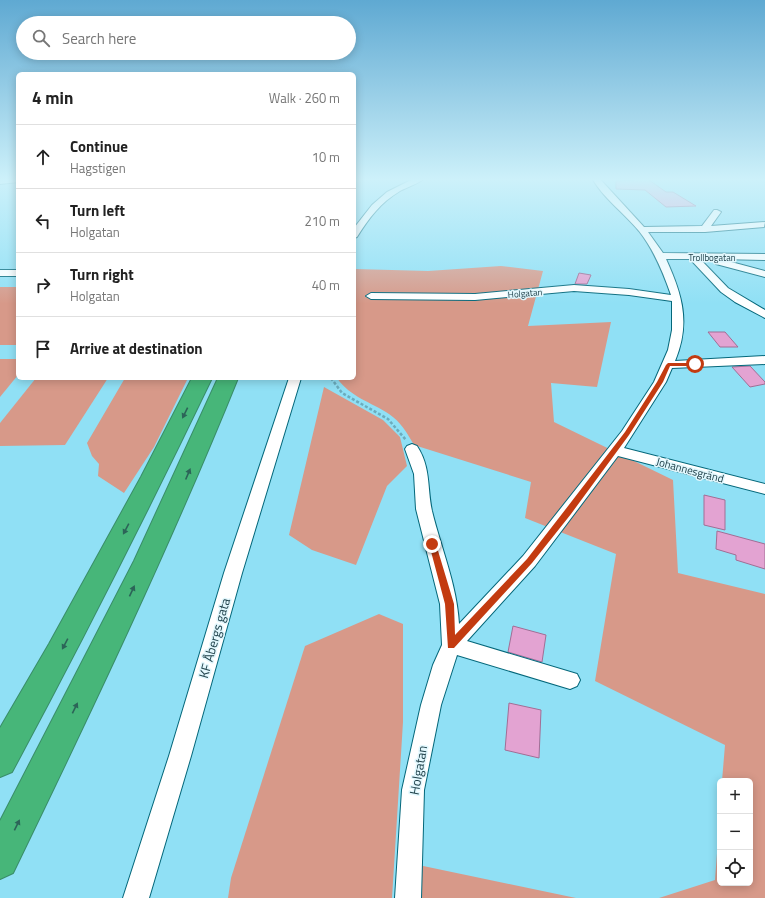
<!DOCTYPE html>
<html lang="en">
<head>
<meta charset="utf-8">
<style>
  :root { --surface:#fff; --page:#f6f6f6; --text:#222; --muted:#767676; --line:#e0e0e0 }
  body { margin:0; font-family:"Titillium Web",sans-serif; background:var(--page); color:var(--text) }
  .controls { position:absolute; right:12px; bottom:12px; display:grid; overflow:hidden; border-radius:6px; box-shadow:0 2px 10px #0003 }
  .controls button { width:36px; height:36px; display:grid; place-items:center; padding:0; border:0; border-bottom:1px solid var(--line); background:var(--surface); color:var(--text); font:20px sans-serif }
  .stop { position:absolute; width:12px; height:12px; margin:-9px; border:3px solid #c33b10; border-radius:50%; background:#fff }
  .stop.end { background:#c33b10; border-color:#fff; box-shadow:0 1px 4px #0008 }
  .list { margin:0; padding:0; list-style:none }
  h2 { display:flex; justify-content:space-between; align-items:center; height:52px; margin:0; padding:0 16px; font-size:17px }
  h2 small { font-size:13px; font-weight:400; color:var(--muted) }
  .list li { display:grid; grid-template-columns:26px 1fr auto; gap:12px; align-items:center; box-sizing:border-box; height:64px; padding:0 16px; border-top:1px solid var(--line) }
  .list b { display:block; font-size:15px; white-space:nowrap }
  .list p { margin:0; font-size:13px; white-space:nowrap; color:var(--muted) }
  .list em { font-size:13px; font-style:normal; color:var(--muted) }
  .icon { flex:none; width:22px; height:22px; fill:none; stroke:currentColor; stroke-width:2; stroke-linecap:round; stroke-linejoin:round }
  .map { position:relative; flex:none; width:765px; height:898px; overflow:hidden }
  .search { position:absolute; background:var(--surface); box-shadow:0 2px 10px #0003; left:16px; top:16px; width:340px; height:44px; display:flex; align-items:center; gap:10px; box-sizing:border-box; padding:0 14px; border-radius:22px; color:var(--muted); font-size:15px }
  .panel { position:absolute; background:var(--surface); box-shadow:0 2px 10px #0003; left:16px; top:72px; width:340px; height:308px; border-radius:6px }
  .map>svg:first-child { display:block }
  .green { fill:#d79989 }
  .building { fill:#e3a3d2; stroke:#a16e95 }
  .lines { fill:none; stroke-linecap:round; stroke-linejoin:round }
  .street-casing { stroke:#04677a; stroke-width:2 }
  .highway-casing { stroke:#398d69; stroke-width:2 }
  .path { stroke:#6cacbd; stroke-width:2.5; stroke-dasharray:3 2; stroke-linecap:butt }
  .street { fill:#fff; fill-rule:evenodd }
  .highway { fill:#47b679; fill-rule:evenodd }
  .oneway { fill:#2c6458 }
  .route { fill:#c33b10 }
  .labels { text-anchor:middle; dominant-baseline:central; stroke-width:3; stroke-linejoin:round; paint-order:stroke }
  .far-street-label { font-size:9px; fill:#20414a; stroke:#e1f7fd }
  .street-label { font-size:11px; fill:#20414a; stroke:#e1f7fd }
  .near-street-label { font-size:13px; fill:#20414a; stroke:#e1f7fd }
</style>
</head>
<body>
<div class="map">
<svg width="765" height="898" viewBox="0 0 765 898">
  <rect width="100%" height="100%" fill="#90e0f5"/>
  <!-- green -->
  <g class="green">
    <path d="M501,266L543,271L528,326L611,322L597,387L551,383L554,422L673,480L678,573L765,594V898H659L715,880L720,813V883H750V781H722L725,745L595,681L616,554L525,518L531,482L414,445C407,433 401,422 389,414C371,402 350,397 337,378H354V271L355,269L428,271Z"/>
    <rect x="0" y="287" width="18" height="58"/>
    <path d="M0,359H18V375L0,397Z"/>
    <path d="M36,378H108L65,445L0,446V423Z"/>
    <path d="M125,378H188L154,447L124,493L98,476L99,464L92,456L87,443Z"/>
    <path d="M324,387L383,420L400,437L407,466L387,486L356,565L312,550L289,535Z"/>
    <path d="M379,614L403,624V722L392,898H228L231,878L305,646Z"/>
    <path d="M409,863L576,898H408Z"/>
  </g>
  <!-- building -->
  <g class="building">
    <path d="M636,178H646L666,192H673L696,206L666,207L645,190L616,189V181L635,180Z"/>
    <path d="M579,273L591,275L587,284H575Z"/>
    <path d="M708,332H725L738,347H720Z"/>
    <path d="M750,366L765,382V384L750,387L732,367Z"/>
    <path d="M704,495L725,500V530L704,525Z"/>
    <path d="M717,531L765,544V569L736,560V555L716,549Z"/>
    <path d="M513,626L546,635L542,662L508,652Z"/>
    <path d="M509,703L541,710L539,758L505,750Z"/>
  </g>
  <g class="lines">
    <!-- street casing -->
    <g class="street-casing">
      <g id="street">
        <path d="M18,178V182L0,184V180Z"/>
        <path d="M415,178H425C418,184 407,187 400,191C380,203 369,218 357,237L354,238V228L372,205L387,192Z"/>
        <path d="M592,178H599L644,227L702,226L714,210H717L721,212L711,226L765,222L764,227L705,232H648L663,253L765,254V260L720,259L765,271V277L716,264L714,262L719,259H700L728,288L765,310V318L735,302L721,292L690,259H666C682,294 691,323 675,361L765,356V364L672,368L666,382L624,448L765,484V494L618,456L535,566L467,641L577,674L580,680L577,686L570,689L457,655L441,705L424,790L421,898H395L402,790L421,705L433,665L442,645L440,604L416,509L414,474L405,449L407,446L412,444L417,446C431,467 427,488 432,511C441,548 457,585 459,624L523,556L622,431L654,382L668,350L672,330V301L629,295L574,291L475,300L371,299L366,296L371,293L475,294L574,285L629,289L671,295C663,272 654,250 639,231C624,213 603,198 592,178Z"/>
        <rect x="0" y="270" width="18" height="6"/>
        <path d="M289,378H301L242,573L191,756L149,898H123L169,756L224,573Z"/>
      </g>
    </g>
    <!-- highway casing -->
    <g class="highway-casing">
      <g id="highway">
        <path d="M192,378H212C148,511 82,642 12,772L0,777V728L49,644L141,477Z"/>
        <path d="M218,378H238C170,546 92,710 13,873L0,879V821L134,561Z"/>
      </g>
    </g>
    <!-- path -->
    <path class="path" d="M331,378L342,393L388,419L406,440"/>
    <!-- street -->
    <use href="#street" class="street"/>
    <!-- highway -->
    <use href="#highway" class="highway"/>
  </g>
  <!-- one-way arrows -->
  <defs><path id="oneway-solid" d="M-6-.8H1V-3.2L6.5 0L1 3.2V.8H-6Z"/></defs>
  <g class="oneway">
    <use href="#oneway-solid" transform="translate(185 413) rotate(116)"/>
    <use href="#oneway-solid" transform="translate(188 474) rotate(-67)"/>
    <use href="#oneway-solid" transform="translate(126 529) rotate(118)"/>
    <use href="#oneway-solid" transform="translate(132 591) rotate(-65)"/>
    <use href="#oneway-solid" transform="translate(65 644) rotate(118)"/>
    <use href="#oneway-solid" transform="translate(75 708) rotate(-64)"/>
    <use href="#oneway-solid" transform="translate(17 825) rotate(-64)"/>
  </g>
  <!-- sky -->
  <linearGradient id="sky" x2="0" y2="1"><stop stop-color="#5fa9d2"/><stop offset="0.59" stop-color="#cdf1fa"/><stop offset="1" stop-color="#cdf1fa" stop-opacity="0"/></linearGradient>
  <rect width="765" height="304" fill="url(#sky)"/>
  <!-- route -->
  <path class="route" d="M668,363H695L698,364L695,366H670L663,382L629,435L571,514L532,563L454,648H448L445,604L429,544L430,542H435L436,544L454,604L455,635L527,559L565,510L625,432L657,382L666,365Z"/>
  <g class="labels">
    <!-- far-street labels -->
    <g class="far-street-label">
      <text x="712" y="257">Trollbogatan</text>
      <text transform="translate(525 293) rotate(-5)">Holgatan</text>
    </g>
    <!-- street labels -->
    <g class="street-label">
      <text transform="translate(690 470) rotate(15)">Johannesgränd</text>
    </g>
    <!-- near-street labels -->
    <g class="near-street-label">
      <text transform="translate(214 638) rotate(-74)">KF Åbergs gata</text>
      <text transform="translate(418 770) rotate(-80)">Holgatan</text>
    </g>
  </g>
</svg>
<div class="controls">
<button>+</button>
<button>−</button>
<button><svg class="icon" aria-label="locate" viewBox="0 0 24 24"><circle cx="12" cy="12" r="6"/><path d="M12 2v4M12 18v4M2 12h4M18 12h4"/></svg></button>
</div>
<div class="stop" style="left:695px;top:364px"></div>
<div class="stop end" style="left:432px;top:544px"></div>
<div class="search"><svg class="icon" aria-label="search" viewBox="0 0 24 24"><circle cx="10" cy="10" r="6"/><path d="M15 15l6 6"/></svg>Search here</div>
<section class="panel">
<h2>4 min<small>Walk · 260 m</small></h2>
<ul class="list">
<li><svg class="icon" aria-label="ahead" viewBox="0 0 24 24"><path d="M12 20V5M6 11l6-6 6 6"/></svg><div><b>Continue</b><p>Hagstigen</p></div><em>10 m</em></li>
<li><svg class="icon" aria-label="left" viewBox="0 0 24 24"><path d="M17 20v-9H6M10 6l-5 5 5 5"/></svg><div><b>Turn left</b><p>Holgatan</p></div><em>210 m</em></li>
<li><svg class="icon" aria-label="right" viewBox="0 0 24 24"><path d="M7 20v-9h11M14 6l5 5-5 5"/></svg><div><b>Turn right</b><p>Holgatan</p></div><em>40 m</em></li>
<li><svg class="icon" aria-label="arrive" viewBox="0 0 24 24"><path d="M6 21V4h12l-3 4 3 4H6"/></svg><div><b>Arrive at destination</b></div></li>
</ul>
</section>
</div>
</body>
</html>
